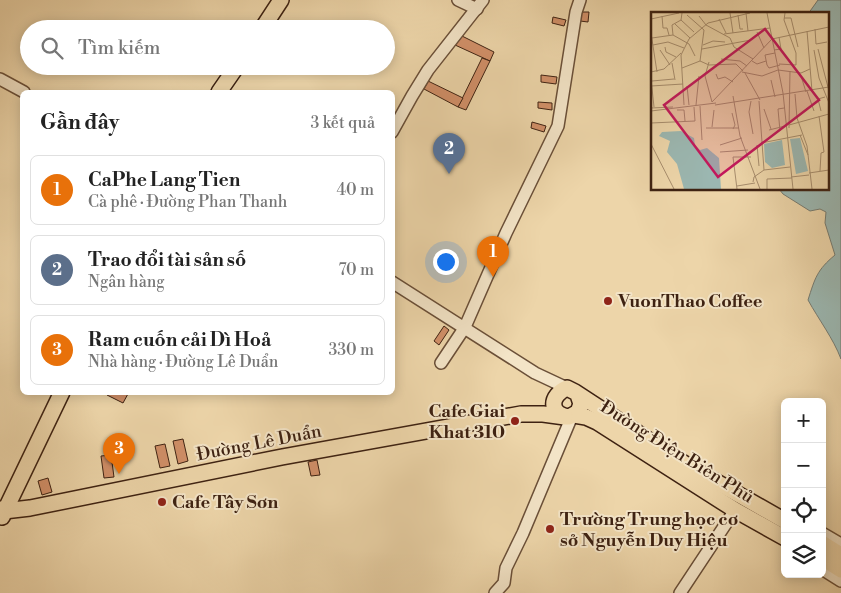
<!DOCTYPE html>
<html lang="vi">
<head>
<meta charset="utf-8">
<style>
  :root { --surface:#fff; --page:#f6f6f6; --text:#222; --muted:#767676; --line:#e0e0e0; --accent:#8f2418 }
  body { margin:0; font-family:"Libre Bodoni",serif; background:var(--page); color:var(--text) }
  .controls { position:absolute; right:15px; bottom:15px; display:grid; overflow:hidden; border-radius:8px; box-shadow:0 2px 12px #0003 }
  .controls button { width:45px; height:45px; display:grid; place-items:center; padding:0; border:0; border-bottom:1px solid var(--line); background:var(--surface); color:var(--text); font:25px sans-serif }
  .you { position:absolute; left:445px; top:261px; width:18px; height:18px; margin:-12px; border:4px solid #fff; border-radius:50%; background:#1a73e8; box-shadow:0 0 0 8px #1a73e833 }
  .badge { display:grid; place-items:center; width:32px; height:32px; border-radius:50%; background:var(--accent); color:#fff; font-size:16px; font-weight:700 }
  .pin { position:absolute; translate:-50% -41px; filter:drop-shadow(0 1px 2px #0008) }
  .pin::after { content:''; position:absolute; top:26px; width:18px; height:15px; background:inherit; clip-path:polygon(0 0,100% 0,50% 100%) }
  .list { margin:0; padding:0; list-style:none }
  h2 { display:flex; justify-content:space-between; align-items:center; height:65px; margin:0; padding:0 20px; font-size:21px }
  h2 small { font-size:16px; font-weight:400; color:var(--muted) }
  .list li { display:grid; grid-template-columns:32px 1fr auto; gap:15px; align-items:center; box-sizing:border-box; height:70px; margin:0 10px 10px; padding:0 10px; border:1px solid var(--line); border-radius:8px }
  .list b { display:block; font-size:19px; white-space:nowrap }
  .list p { margin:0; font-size:16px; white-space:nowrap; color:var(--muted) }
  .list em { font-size:16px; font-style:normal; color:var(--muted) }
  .icon { flex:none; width:28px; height:28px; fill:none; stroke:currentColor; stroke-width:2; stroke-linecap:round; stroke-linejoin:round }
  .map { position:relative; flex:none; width:841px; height:593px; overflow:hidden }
  .search { position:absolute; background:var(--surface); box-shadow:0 2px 12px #0003; left:20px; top:20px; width:375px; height:55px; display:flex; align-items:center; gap:12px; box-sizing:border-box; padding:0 18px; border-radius:28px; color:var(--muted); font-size:19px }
  .panel { position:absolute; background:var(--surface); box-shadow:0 2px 12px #0003; left:20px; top:90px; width:375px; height:305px; border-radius:8px }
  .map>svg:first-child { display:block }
  .water { fill:#9bb7b1; stroke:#767b71 }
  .building { fill:#d29069; stroke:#3e2212 }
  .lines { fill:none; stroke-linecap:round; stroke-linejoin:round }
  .minor-casing { stroke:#6a4f38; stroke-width:14 }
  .major-casing { stroke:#3e2212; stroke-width:18 }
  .minor { stroke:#f3e4c7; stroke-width:11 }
  .major { stroke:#edd5a9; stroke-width:15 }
  .poi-dot { fill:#8f2418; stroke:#f3e4c7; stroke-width:2 }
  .labels { text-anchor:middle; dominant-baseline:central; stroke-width:4; stroke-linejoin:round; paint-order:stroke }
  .poi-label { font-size:18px; font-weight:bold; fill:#3e2212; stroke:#f3e4c7; text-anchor:start }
  .street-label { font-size:18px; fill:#3e2212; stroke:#f3e4c7 }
  .inset-road { fill:none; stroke:#a78d6d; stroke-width:1 }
  .view { fill:#c2185b; fill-opacity:0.15; stroke:#c2185b; stroke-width:2.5 }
  .inset-edge { fill:none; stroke:#3e2212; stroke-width:2.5 }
</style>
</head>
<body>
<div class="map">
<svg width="841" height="593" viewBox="0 0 841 593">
  <rect width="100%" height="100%" fill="#edd5a9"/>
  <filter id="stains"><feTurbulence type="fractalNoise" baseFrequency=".004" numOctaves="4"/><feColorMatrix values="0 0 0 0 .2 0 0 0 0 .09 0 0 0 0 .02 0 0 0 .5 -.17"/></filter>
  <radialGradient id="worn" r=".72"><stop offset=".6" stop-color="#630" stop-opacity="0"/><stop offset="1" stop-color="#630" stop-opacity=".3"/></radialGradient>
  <!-- water -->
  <path class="water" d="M818,0H841V359C833,338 819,320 808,300C815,278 817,270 835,255L825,223L826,212L820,209L810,211L783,194L779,189H827V14H808Z"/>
  <!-- building -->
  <g class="building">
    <path d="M580,12H589L588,22L580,21Z"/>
    <path d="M553,17L566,20L564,26L552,23Z"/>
    <path d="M460,35L494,52L490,61L455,45Z"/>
    <path d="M482,58L490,61L466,110L458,107Z"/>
    <path d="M541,75L557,77L556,84L541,82Z"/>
    <path d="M428,81L463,98L458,107L424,89Z"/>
    <path d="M538,102L552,103V110L538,108Z"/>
    <path d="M532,122L546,126L544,132L531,128Z"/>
    <path d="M444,326L449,330L439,345L434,341Z"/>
    <path d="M108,392H129L123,403L107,395Z"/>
    <path d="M183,439L188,461L178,464L173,441Z"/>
    <path d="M165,444L170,466L160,468L155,446Z"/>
    <path d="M111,455L114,477L104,478L101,456Z"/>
    <path d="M317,460L320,475L311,476L308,462Z"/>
    <path d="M48,478L52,492L42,495L38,481Z"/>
  </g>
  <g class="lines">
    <!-- minor casing -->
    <g class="minor-casing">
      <g id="minor">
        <path d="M458,0L477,9"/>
        <path d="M0,79L24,92"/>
        <path d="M392,132L412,96L428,70L483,0"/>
        <path d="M392,282L535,373L567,388"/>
        <path d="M441,363L465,327L506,233L558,126L576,12L580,0"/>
        <path d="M822,533L841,544"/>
        <path d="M822,569L841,581"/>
        <path d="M495,593L504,583L506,568L523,533L572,416"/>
        <path d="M680,593L735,510"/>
      </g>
    </g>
    <!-- major casing -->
    <g class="major-casing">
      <g id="major">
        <path d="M262,29L281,0"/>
        <path d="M219,92L237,66"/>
        <path d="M578,395L581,404L578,412L569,417C548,414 550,395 567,388L575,392L685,464L785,521"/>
        <path d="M574,415L586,417L597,422L735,510L785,538"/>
        <path d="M0,509L4,511L30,508L282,457L521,414H543L565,417"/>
        <path d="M2,517L62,392"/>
        <path d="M822,543L841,555"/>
        <path d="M822,558L841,570"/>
      </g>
    </g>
    <!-- minor -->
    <use href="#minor" class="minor"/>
    <!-- major -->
    <use href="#major" class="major"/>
  </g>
  <!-- markers -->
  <g class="poi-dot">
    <circle cx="608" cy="301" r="5"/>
    <circle cx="515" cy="421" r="5"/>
    <circle cx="162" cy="502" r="5"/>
    <circle cx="550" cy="529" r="5"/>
  </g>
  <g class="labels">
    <!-- poi labels -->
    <g class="poi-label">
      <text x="618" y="301">VuonThao Coffee</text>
      <text x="505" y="411" text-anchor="end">Cafe Giai<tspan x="505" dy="21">Khat 310</tspan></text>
      <text x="172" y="502">Cafe Tây Sơn</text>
      <text x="560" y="519">Trường Trung học cơ<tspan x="560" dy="21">sở Nguyễn Duy Hiệu</tspan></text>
    </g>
    <!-- street labels -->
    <g class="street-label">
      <text transform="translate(259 443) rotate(-11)">Đường Lê Duẩn</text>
      <text transform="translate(677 452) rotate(32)">Đường Điện Biên Phủ</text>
    </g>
  </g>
  <!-- overview -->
  <g transform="translate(651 12)">
    <rect width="178" height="178" fill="#edd5a9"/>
    <path d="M30,119L43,126L44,133L49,138L56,136L68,146L70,177H33L26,152L16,140L19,129L8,124L11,120ZM149,126L157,159L145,162L139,127ZM131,128L134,153L121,156L114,150L113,132Z" fill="#9bb7b1"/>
    <path class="inset-road" d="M79,1L82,21M95,1L97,19M116,1L132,81L142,177M134,1L133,8L145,41V53M36,3L53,18L49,49M87,3L89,17H92M11,4L12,16H16L18,23M48,4L55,13L79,26L83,35M133,6H140L147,35M0,7L28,1M68,7L75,21M30,8L43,20M24,12L39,26M164,17L165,32L176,30M156,19L161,79M106,20L113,36M0,21L6,60M73,22L119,16M22,23L21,13L30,8L31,1M1,26L22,23L38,32L44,44M2,33L17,30L33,36M52,33L62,29L74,30M14,35L15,40L25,45M83,35L102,47M51,37L100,28M167,37L178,79M9,38L19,53M123,38L130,37L128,25M163,38L168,66L178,91M124,41L114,43L116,53L118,56L129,53M70,47L89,49L96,54M49,49L58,53L85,52L92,59M101,49L106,52L115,49M58,50L54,64L61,90M21,51L24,68M128,52L145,53M31,56L49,49M0,60L13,57L30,41M91,60L111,64L127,58L150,61L159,57M94,61L109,88M65,62L67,67L74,65L82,70M150,64L155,80M0,67L3,95M120,68L124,85M1,69L23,67M0,74L32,72M36,74L38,93M156,79L163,99M144,82L146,106L156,134L161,177M82,84L89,124L109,177M100,89L98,100L102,122M61,90L121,27L178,15M33,93L30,43L38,27L57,11L99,1M45,93L48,64M64,93L178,75M49,94L51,128M0,96L22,95M113,97L120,117M26,98H33L34,109M0,99L65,91M170,99L167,87L174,85M81,101L84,113L82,117M168,104L173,140L170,141L169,159M0,111L44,109L43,95M138,113L178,102M61,115L63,98M55,116H88M138,116L139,59M118,118L134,114M129,119L127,97L133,96M149,123L157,143M110,131L151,123M0,132L23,177M69,133L91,126M106,133L108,154M69,140L97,138M113,158L139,155M158,161L178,158M140,165L158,163M102,170L103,165L113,158L108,89M86,174L104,171M86,177L82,145H100M116,177V167L141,166"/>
    <path class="view" d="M114,17L168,88L67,165L13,93Z"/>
    <rect width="178" height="178" class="inset-edge"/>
  </g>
  <rect width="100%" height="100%" filter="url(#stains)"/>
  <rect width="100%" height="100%" fill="url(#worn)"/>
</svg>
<div class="controls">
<button>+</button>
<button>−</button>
<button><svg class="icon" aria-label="locate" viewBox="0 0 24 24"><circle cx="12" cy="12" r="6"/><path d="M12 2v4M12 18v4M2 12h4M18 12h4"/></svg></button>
<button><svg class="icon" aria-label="layers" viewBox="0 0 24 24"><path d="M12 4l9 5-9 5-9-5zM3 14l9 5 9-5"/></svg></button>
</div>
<div class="you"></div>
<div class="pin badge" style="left:493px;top:277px;background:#e8710a">1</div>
<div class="pin badge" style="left:449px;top:174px;background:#5c6f8a">2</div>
<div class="pin badge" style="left:119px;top:474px;background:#e8710a">3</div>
<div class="search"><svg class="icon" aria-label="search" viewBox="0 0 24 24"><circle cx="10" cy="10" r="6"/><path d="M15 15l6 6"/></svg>Tìm kiếm</div>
<section class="panel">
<h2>Gần đây<small>3 kết quả</small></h2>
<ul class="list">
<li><span class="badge" style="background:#e8710a">1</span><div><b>CaPhe Lang Tien</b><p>Cà phê · Đường Phan Thanh</p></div><em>40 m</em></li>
<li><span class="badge" style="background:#5c6f8a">2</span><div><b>Trao đổi tài sản số</b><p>Ngân hàng</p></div><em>70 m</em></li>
<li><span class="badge" style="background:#e8710a">3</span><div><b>Ram cuốn cải Dì Hoả</b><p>Nhà hàng · Đường Lê Duẩn</p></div><em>330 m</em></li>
</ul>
</section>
</div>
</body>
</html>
